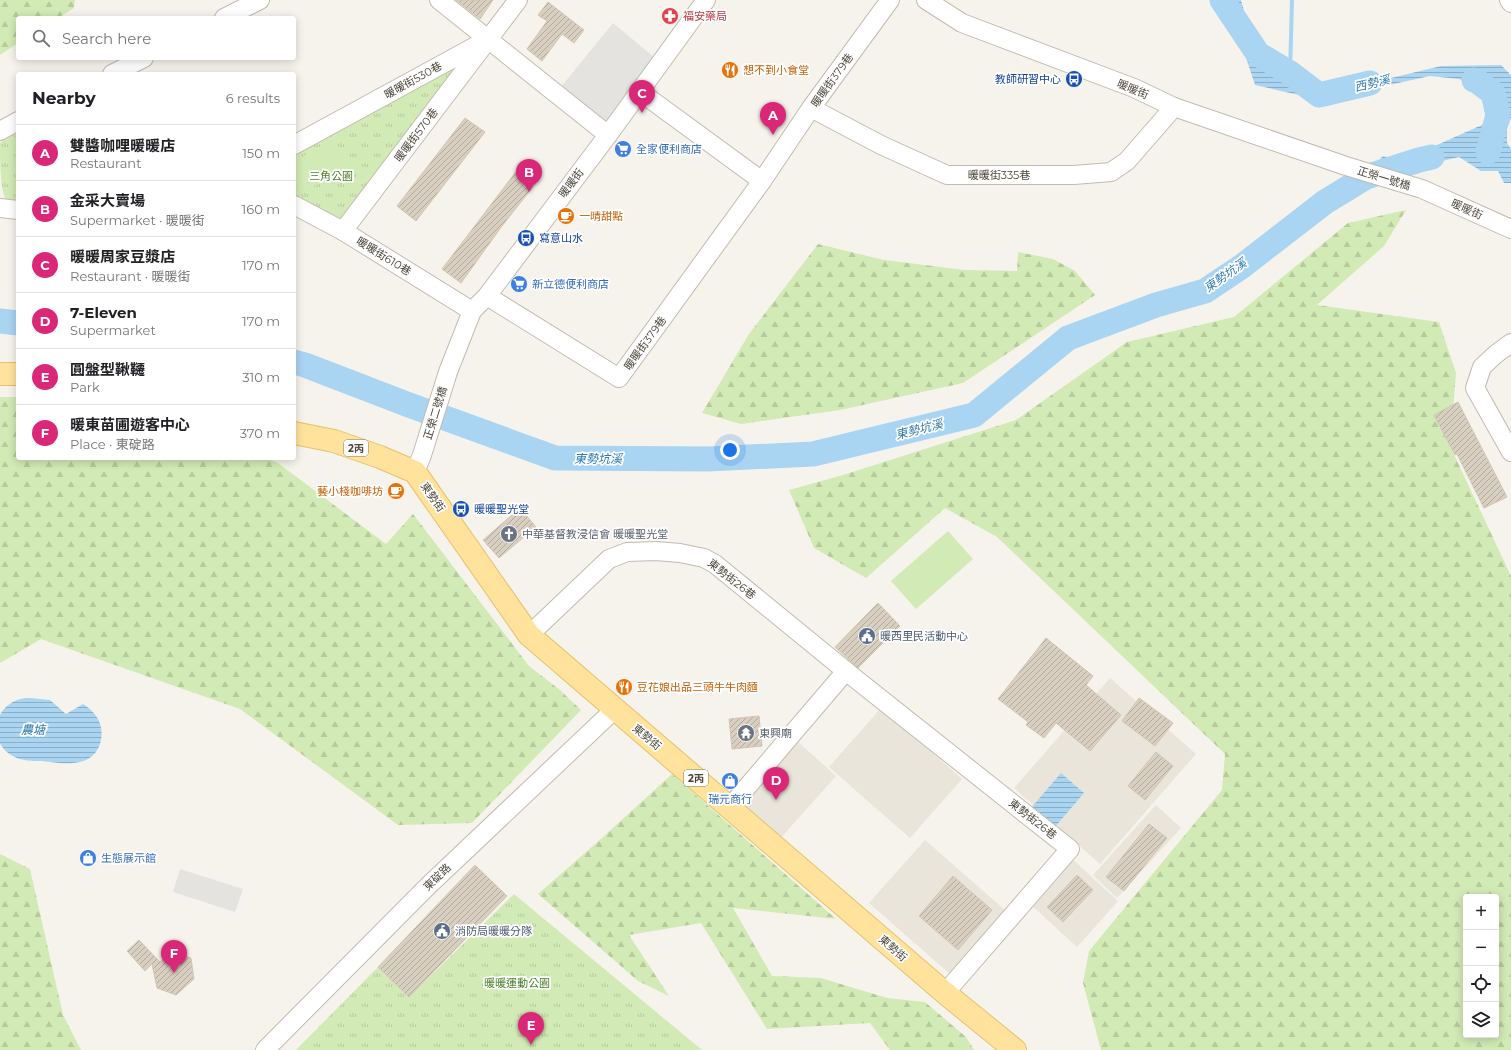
<!DOCTYPE html>
<html lang="en">
<head>
<meta charset="utf-8">
<style>
  :root { --surface:#fff; --page:#f2f2f2; --text:#202124; --muted:#757577; --line:#e0e0e0; --accent:#db2777 }
  body { margin:0; font-family:Montserrat,"Noto Sans TC",sans-serif; background:var(--page); color:var(--text) }
  .controls { position:absolute; right:12px; bottom:12px; display:grid; overflow:hidden; border-radius:4px; box-shadow:0 2px 10px #0003 }
  .controls button { width:36px; height:36px; display:grid; place-items:center; padding:0; border:0; border-bottom:1px solid var(--line); background:var(--surface); color:var(--text); font:20px sans-serif }
  .you { position:absolute; left:730px; top:450px; width:14px; height:14px; margin:-10px; border:3px solid #fff; border-radius:50%; background:#1a73e8; box-shadow:0 0 0 6px #1a73e833 }
  .badge { display:grid; place-items:center; width:26px; height:26px; border-radius:50%; background:var(--accent); color:#fff; font-size:13px; font-weight:700 }
  .pin { position:absolute; translate:-50% -33px; filter:drop-shadow(0 1px 2px #0008) }
  .pin::after { content:''; position:absolute; top:21px; width:14px; height:12px; background:inherit; clip-path:polygon(0 0,100% 0,50% 100%) }
  .list { margin:0; padding:0; list-style:none }
  h2 { display:flex; justify-content:space-between; align-items:center; height:52px; margin:0; padding:0 16px; font-size:17px }
  h2 small { font-size:13px; font-weight:400; color:var(--muted) }
  .list li { display:grid; grid-template-columns:26px 1fr auto; gap:12px; align-items:center; box-sizing:border-box; height:56px; padding:0 16px; border-top:1px solid var(--line) }
  .list b { display:block; font-size:15px; white-space:nowrap }
  .list p { margin:0; font-size:13px; white-space:nowrap; color:var(--muted) }
  .list em { font-size:13px; font-style:normal; color:var(--muted) }
  .icon { flex:none; width:22px; height:22px; fill:none; stroke:currentColor; stroke-width:2; stroke-linecap:round; stroke-linejoin:round }
  .map { position:relative; flex:none; width:1511px; height:1050px; overflow:hidden }
  .search { position:absolute; background:var(--surface); box-shadow:0 2px 10px #0003; left:16px; top:16px; width:280px; height:44px; display:flex; align-items:center; gap:10px; box-sizing:border-box; padding:0 14px; border-radius:4px; color:var(--muted); font-size:15px }
  .panel { position:absolute; background:var(--surface); box-shadow:0 2px 10px #0003; left:16px; top:72px; width:280px; height:388px; border-radius:4px }
  .map>svg:first-child { display:block }
  .residential { fill:#eae5da }
  .grass { fill:url(#grass-tufts) }
  .forest { fill:url(#forest-firs); fill-rule:evenodd }
  .pitch { fill:#d2eab5 }
  .parking { fill:#e5e3e0 }
  .water { fill:url(#water-rules) }
  .lines { fill:none; stroke-linecap:round; stroke-linejoin:round }
  .stream { stroke:#a9d4f2; stroke-width:4 }
  .river { stroke:#a9d4f2; stroke-width:25 }
  .building { fill:url(#building-hatch); stroke:#d3c7b4 }
  .minor-casing { stroke:#c2bbae; stroke-width:20 }
  .major-casing { stroke:#e6c16a; stroke-width:24 }
  .minor { stroke:#fff; stroke-width:18 }
  .major { stroke:#ffe39c; stroke-width:22 }
  .labels { text-anchor:middle; dominant-baseline:central; stroke-width:3.5; stroke-linejoin:round; paint-order:stroke }
  .shield { fill:#fff; stroke:#817c74; stroke-width:1 }
  .shield-label { font-size:10px; font-weight:bold; fill:#4b4439 }
  .health-label { font-size:11px; fill:#be3a42; stroke:#fff; text-anchor:start }
  .food-label { font-size:11px; fill:#c56008; stroke:#fff; text-anchor:start }
  .transit-label { font-size:11px; fill:#164399; stroke:#fff; text-anchor:start }
  .street-label { font-size:11px; fill:#4b4439; stroke:#fff }
  .shop-label { font-size:11px; fill:#366cbe; stroke:#fff; text-anchor:start }
  .park-label { font-size:11px; fill:#4a7f2a; stroke:#fff }
  .worship-label { font-size:11px; fill:#5b616d; stroke:#fff; text-anchor:start }
  .service-label { font-size:11px; fill:#4e5e75; stroke:#fff; text-anchor:start }
  .water-label { font-size:12px; font-style:italic; fill:#2e7ab2; stroke:#fff }
</style>
</head>
<body>
<div class="map">
<svg width="1511" height="1050" viewBox="0 0 1511 1050">
  <defs>
    <pattern id="grass-tufts" width="24" height="20" patternUnits="userSpaceOnUse"><rect width="24" height="20" fill="#d2eab5"/><path d="M3 7l-1-3M5 7V3M7 7l1-3M15 17l-1-3M17 17v-4M19 17l1-3" fill="none" stroke="#b6ca9c"/></pattern>
    <pattern id="forest-firs" width="22" height="20" patternUnits="userSpaceOnUse"><rect width="22" height="20" fill="#d2eab5"/><path d="M5 1l3.5 6h-7zM16 11l3.5 6h-7z" fill="#b6ca9c"/></pattern>
    <pattern id="water-rules" width="6" height="5" patternUnits="userSpaceOnUse"><rect width="6" height="5" fill="#a9d4f2"/><path d="M0 2.5h6" fill="none" stroke="#8caec5"/></pattern>
    <pattern id="building-hatch" width="6" height="6" patternUnits="userSpaceOnUse"><rect width="6" height="6" fill="#d8cfc1"/><path d="M-1 1l2-2M0 6l6-6M5 7l2-2" fill="none" stroke="#b1aa9e"/></pattern>
  </defs>
  <rect width="100%" height="100%" fill="#f6f3ec"/>
  <!-- residential -->
  <g class="residential">
    <path d="M1110,678L1196,754L1100,864L1014,788Z"/>
    <path d="M881,708L962,779L910,838L829,767Z"/>
    <path d="M796,740L836,776L779,840L738,804Z"/>
    <path d="M1156,805L1181,828L1117,898L1093,875Z"/>
    <path d="M925,840L1006,911L950,974L869,903Z"/>
    <path d="M1070,857L1118,901L1077,947L1029,903Z"/>
  </g>
  <!-- grass -->
  <g class="grass">
    <path d="M466,59L340,222L294,196V156Z"/>
    <path d="M18,133V203C14,203 9,203 6,200C0,191 0,156 0,143L2,141Z"/>
    <path d="M514,894L702,1050H296L378,967L409,997Z"/>
  </g>
  <!-- forest -->
  <g class="forest">
    <path d="M0,0H75L74,8L58,18H18V43L0,55Z"/>
    <path d="M1406,210L1384,246L1317,305L1439,322L1456,373L1450,446L1511,576V1050H1101L1083,983L1089,951L1222,790L1225,754L997,537L945,508L866,578L814,548L789,490L843,475L1016,420L1127,342L1234,317L1348,223ZM1466,897H1496V1035H1466Z"/>
    <path d="M818,244L884,260L965,270L1017,271L1018,252L1053,259L1075,271L1095,295L963,383L840,410L741,424L702,413L749,334Z"/>
    <path d="M0,397H18V458H266L278,463L386,544L413,514L529,666L560,690L581,710L472,823L398,825L240,709L41,639L0,663Z"/>
    <path d="M672,774L836,919L733,908L772,976L821,978L887,998L925,1002L966,1037L974,1050H890L870,1023L767,1029L701,923L629,935L669,996L638,981L538,894L602,838Z"/>
    <path d="M0,854L30,869L63,1015L81,1050H0Z"/>
  </g>
  <!-- pitch -->
  <g class="pitch">
    <path d="M335,140L349,168L306,190L294,166V161Z"/>
    <path d="M948,531L973,559L916,609L891,581Z"/>
  </g>
  <!-- parking -->
  <g class="parking">
    <path d="M613,23L655,58L606,123L561,87Z"/>
    <path d="M180,869L243,889L235,912L173,892Z"/>
  </g>
  <!-- water -->
  <g class="water">
    <path d="M1227,0H1241L1249,30L1316,96L1441,66L1501,65L1511,75V118L1507,128V143L1511,149V183H1504L1498,171H1481L1459,157L1408,169L1379,160L1383,156L1401,161L1502,116L1503,111L1485,90L1459,79L1430,76L1321,100L1255,85Z"/>
    <path d="M30,698L50,700L66,714L83,704C96,712 104,724 101,740C95,769 64,764 42,761C33,761 21,761 13,756C8,754 2,748 0,743C0,739 0,720 0,715C2,711 6,706 10,704C16,699 23,698 30,698Z"/>
    <path d="M1061,773L1084,793L1054,828L1031,808Z"/>
  </g>
  <g class="lines">
    <!-- stream -->
    <path class="stream" d="M1290,73L1292,0"/>
    <!-- river -->
    <g class="river">
      <path d="M1222,0L1258,54L1290,73L1319,95L1370,83"/>
      <path d="M1474,80L1477,81L1493,93L1498,115L1488,152"/>
      <path d="M0,321L18,323"/>
      <path d="M294,362L305,365L409,405L555,458L708,459L813,454L974,415L1068,338L1156,305L1205,291L1241,267L1325,202L1366,177L1419,160L1432,157"/>
    </g>
  </g>
  <!-- building -->
  <g class="building">
    <path d="M456,0H493L480,19Z"/>
    <path d="M548,2L584,30L574,43L562,34L542,61L527,49L547,21L538,15Z"/>
    <path d="M465,118L485,132L416,221L397,206Z"/>
    <path d="M518,169L536,183L502,226L461,283L442,269Z"/>
    <path d="M1458,402L1507,497L1484,508L1457,454L1455,455L1434,415Z"/>
    <path d="M520,508L536,527L499,558L483,540Z"/>
    <path d="M878,603L900,626L858,668L835,647Z"/>
    <path d="M1046,638L1093,676L1086,685L1121,715L1090,751L1056,723L1044,738L1026,725L1028,722L998,699Z"/>
    <path d="M1139,698L1173,723L1155,746L1122,721Z"/>
    <path d="M759,716L762,746L732,749L729,719Z"/>
    <path d="M1156,752L1173,766L1145,800L1128,786Z"/>
    <path d="M1149,824L1167,838L1124,891L1106,877Z"/>
    <path d="M475,865L507,896L409,997L378,967Z"/>
    <path d="M1077,875L1093,890L1063,922L1047,907Z"/>
    <path d="M953,876L992,910L958,950L919,916Z"/>
    <path d="M139,940L160,962L171,952L191,958L194,979L176,995L157,988L152,964L145,971L127,951Z"/>
  </g>
  <g class="lines">
    <!-- minor casing -->
    <g class="minor-casing">
      <g id="minor">
        <path d="M439,0L608,135"/>
        <path d="M926,0L962,23L1134,88L1174,107L1346,166L1422,189L1511,229"/>
        <path d="M1509,0L1511,3"/>
        <path d="M224,18L260,0"/>
        <path d="M112,74L144,58"/>
        <path d="M639,91L762,181"/>
        <path d="M811,108L881,145L947,175H1074L1111,172L1127,161L1174,107"/>
        <path d="M0,131L18,121"/>
        <path d="M294,145L483,42"/>
        <path d="M294,205L343,231L472,311"/>
        <path d="M0,208L18,210"/>
        <path d="M343,231L518,0"/>
        <path d="M487,296L619,378L762,181L811,108L890,0"/>
        <path d="M1511,343L1496,354L1482,367L1475,388L1511,452"/>
        <path d="M415,472L422,455L448,372L472,311L487,296L608,135L706,0"/>
        <path d="M529,635L609,559L627,552L656,551L680,553L704,558L715,564L857,680L1070,849L945,993"/>
        <path d="M730,807L846,671"/>
        <path d="M265,1050L428,886L615,709"/>
      </g>
    </g>
    <!-- major casing -->
    <g class="major-casing">
      <g id="major">
        <path d="M0,374H18"/>
        <path d="M294,433L334,441L380,457L415,472L529,635L945,993L1015,1050"/>
      </g>
    </g>
    <!-- minor -->
    <use href="#minor" class="minor"/>
    <!-- major -->
    <use href="#major" class="major"/>
  </g>
  <!-- icons -->
  <defs>
    <g id="pharmacy-disc" transform="scale(0.9)"><circle r="9.5" fill="#e0444e" stroke="#fff"/><path d="M-2-6h4v4h4v4h-4v4h-4v-4h-4v-4h4Z" fill="#fff"/></g>
    <g id="restaurant-disc" transform="scale(0.9)"><circle r="9.5" fill="#e8710a" stroke="#fff"/><path d="M-5-6h1v4h1v-4h1v4h1v-4h1v5L-1.5 .5V6h-2V.5L-5-1ZM5-6V6H3V1.5H1.5Q1.5-4 5-6Z" fill="#fff"/></g>
    <g id="bus-disc" transform="scale(0.9)"><circle r="9.5" fill="#1a4fb4" stroke="#fff"/><path d="M-5-6H5V4H4V6H2V4H-2V6H-4V4H-5ZM-3.5-4V0h7V-4ZM-3.5 1.2v1.5H-2V1.2ZM2 1.2v1.5H3.5V1.2Z" fill="#fff"/></g>
    <g id="supermarket-disc" transform="scale(0.9)"><circle r="9.5" fill="#3f7fe0" stroke="#fff"/><path d="M-6-5.5h2.5l.6 2H6L4.5 2H-2.5L-4.4-4H-6ZM-1.5 3.2a1.3 1.3 0 1 0 .1 0ZM3 3.2a1.3 1.3 0 1 0 .1 0Z" fill="#fff"/></g>
    <g id="cafe-disc" transform="scale(0.9)"><circle r="9.5" fill="#e8710a" stroke="#fff"/><path d="M-5.5-4.5H6V0H3Q3 3.5 0 3.5H-2.5Q-5.5 3.5-5.5 0ZM3-3.2v2h1.7v-2ZM-6 4.5H4V6H-6Z" fill="#fff"/></g>
    <g id="church-disc" transform="scale(0.9)"><circle r="9.5" fill="#6b7280" stroke="#fff"/><path d="M-1.2-6h2.4v3.5h3.3v2.4h-3.3V6h-2.4V-.1h-3.3v-2.4h3.3Z" fill="#fff"/></g>
    <g id="civic-disc" transform="scale(0.9)"><circle r="9.5" fill="#5c6f8a" stroke="#fff"/><path d="M-.6-6.5H3V-4.5H.6V-3L4-1V1h2V6H-6V1h2V-1L-.6-3ZM-1.2 2.5V6h2.4V2.5Z" fill="#fff"/></g>
    <g id="temple-disc" transform="scale(0.9)"><circle r="9.5" fill="#6b7280" stroke="#fff"/><path d="M0-6L5-2H3V0L6.5 2.5H4V6H1.5V3h-3V6H-4V2.5H-6.5L-3 0V-2H-5Z" fill="#fff"/></g>
    <g id="shop-disc" transform="scale(0.9)"><circle r="9.5" fill="#3f7fe0" stroke="#fff"/><path d="M-5-2.5h2.3a2.7 3.5 0 0 1 5.4 0H5L5.5 6h-11ZM-1.5-2.5h3a1.5 2.3 0 0 0-3 0Z" fill="#fff"/></g>
  </defs>
  <g fill-rule="evenodd">
    <use href="#pharmacy-disc" x="670" y="16"/>
    <use href="#restaurant-disc" x="730" y="70"/>
    <use href="#bus-disc" x="1074" y="79"/>
    <use href="#supermarket-disc" x="623" y="149"/>
    <use href="#cafe-disc" x="566" y="216"/>
    <use href="#bus-disc" x="526" y="238"/>
    <use href="#supermarket-disc" x="519" y="284"/>
    <use href="#cafe-disc" x="396" y="491"/>
    <use href="#bus-disc" x="461" y="509"/>
    <use href="#church-disc" x="509" y="534"/>
    <use href="#civic-disc" x="867" y="636"/>
    <use href="#restaurant-disc" x="624" y="687"/>
    <use href="#temple-disc" x="746" y="733"/>
    <use href="#shop-disc" x="730" y="781"/>
    <use href="#shop-disc" x="88" y="858"/>
    <use href="#civic-disc" x="442" y="931"/>
  </g>
  <g class="labels">
    <!-- shield labels -->
    <g class="shield">
      <rect x="344" y="440" width="24" height="16" rx="3"/>
      <rect x="684" y="770" width="24" height="16" rx="3"/>
    </g>
    <g class="shield-label">
      <text x="356" y="448">2丙</text>
      <text x="696" y="778">2丙</text>
    </g>
    <!-- health labels -->
    <g class="health-label">
      <text x="683" y="16">福安藥局</text>
    </g>
    <!-- food labels -->
    <g class="food-label">
      <text x="743" y="70">想不到小食堂</text>
      <text x="579" y="216">一晴甜點</text>
      <text x="383" y="491" text-anchor="end">藝小棧咖啡坊</text>
      <text x="637" y="687">豆花娘出品三頭牛牛肉麵</text>
    </g>
    <!-- transit labels -->
    <g class="transit-label">
      <text x="1061" y="79" text-anchor="end">教師研習中心</text>
      <text x="539" y="238">寫意山水</text>
      <text x="474" y="509">暖暖聖光堂</text>
    </g>
    <!-- street labels -->
    <g class="street-label">
      <text transform="translate(413 80) rotate(-29)">暖暖街530巷</text>
      <text transform="translate(832 80) rotate(-54)">暖暖街379巷</text>
      <text transform="translate(1133 89) rotate(23)">暖暖街</text>
      <text transform="translate(416 135) rotate(-53)">暖暖街570巷</text>
      <text x="999" y="175">暖暖街335巷</text>
      <text transform="translate(1384 178) rotate(17)">正榮一號橋</text>
      <text transform="translate(571 183) rotate(-53)">暖暖街</text>
      <text transform="translate(1467 209) rotate(24)">暖暖街</text>
      <text transform="translate(384 256) rotate(32)">暖暖街610巷</text>
      <text transform="translate(645 343) rotate(-54)">暖暖街379巷</text>
      <text transform="translate(435 413) rotate(-73)">正榮二號橋</text>
      <text transform="translate(433 497) rotate(55)">東勢街</text>
      <text transform="translate(732 579) rotate(38)">東勢街26巷</text>
      <text transform="translate(647 737) rotate(40)">東勢街</text>
      <text transform="translate(1033 819) rotate(38)">東勢街26巷</text>
      <text transform="translate(437 877) rotate(-44)">東碇路</text>
      <text transform="translate(893 948) rotate(41)">東勢街</text>
    </g>
    <!-- shop labels -->
    <g class="shop-label">
      <text x="636" y="149">全家便利商店</text>
      <text x="532" y="284">新立德便利商店</text>
      <text x="730" y="799" text-anchor="middle">瑞元商行</text>
      <text x="101" y="858">生態展示館</text>
    </g>
    <!-- park labels -->
    <g class="park-label">
      <text x="331" y="176">三角公園</text>
      <text x="517" y="983">暖暖運動公園</text>
    </g>
    <!-- worship labels -->
    <g class="worship-label">
      <text x="522" y="534">中華基督教浸信會 暖暖聖光堂</text>
      <text x="759" y="733">東興廟</text>
    </g>
    <!-- service labels -->
    <g class="service-label">
      <text x="880" y="636">暖西里民活動中心</text>
      <text x="455" y="931">消防局暖暖分隊</text>
    </g>
    <!-- water labels -->
    <g class="water-label">
      <text transform="translate(1372 83) rotate(-13)">西勢溪</text>
      <text transform="translate(1225 275) rotate(-35)">東勢坑溪</text>
      <text transform="translate(919 429) rotate(-14)">東勢坑溪</text>
      <text x="598" y="458">東勢坑溪</text>
      <text x="33" y="729">農塘</text>
    </g>
  </g>
</svg>
<div class="controls">
<button>+</button>
<button>−</button>
<button><svg class="icon" aria-label="locate" viewBox="0 0 24 24"><circle cx="12" cy="12" r="6"/><path d="M12 2v4M12 18v4M2 12h4M18 12h4"/></svg></button>
<button><svg class="icon" aria-label="layers" viewBox="0 0 24 24"><path d="M12 4l9 5-9 5-9-5zM3 14l9 5 9-5"/></svg></button>
</div>
<div class="you"></div>
<div class="pin badge" style="left:773px;top:135px">A</div>
<div class="pin badge" style="left:529px;top:192px">B</div>
<div class="pin badge" style="left:642px;top:113px">C</div>
<div class="pin badge" style="left:776px;top:800px">D</div>
<div class="pin badge" style="left:531px;top:1045px">E</div>
<div class="pin badge" style="left:174px;top:973px">F</div>
<div class="search"><svg class="icon" aria-label="search" viewBox="0 0 24 24"><circle cx="10" cy="10" r="6"/><path d="M15 15l6 6"/></svg>Search here</div>
<section class="panel">
<h2>Nearby<small>6 results</small></h2>
<ul class="list">
<li><span class="badge">A</span><div><b>雙醬咖哩暖暖店</b><p>Restaurant</p></div><em>150 m</em></li>
<li><span class="badge">B</span><div><b>金采大賣場</b><p>Supermarket · 暖暖街</p></div><em>160 m</em></li>
<li><span class="badge">C</span><div><b>暖暖周家豆漿店</b><p>Restaurant · 暖暖街</p></div><em>170 m</em></li>
<li><span class="badge">D</span><div><b>7-Eleven</b><p>Supermarket</p></div><em>170 m</em></li>
<li><span class="badge">E</span><div><b>圓盤型鞦韆</b><p>Park</p></div><em>310 m</em></li>
<li><span class="badge">F</span><div><b>暖東苗圃遊客中心</b><p>Place · 東碇路</p></div><em>370 m</em></li>
</ul>
</section>
</div>
</body>
</html>
